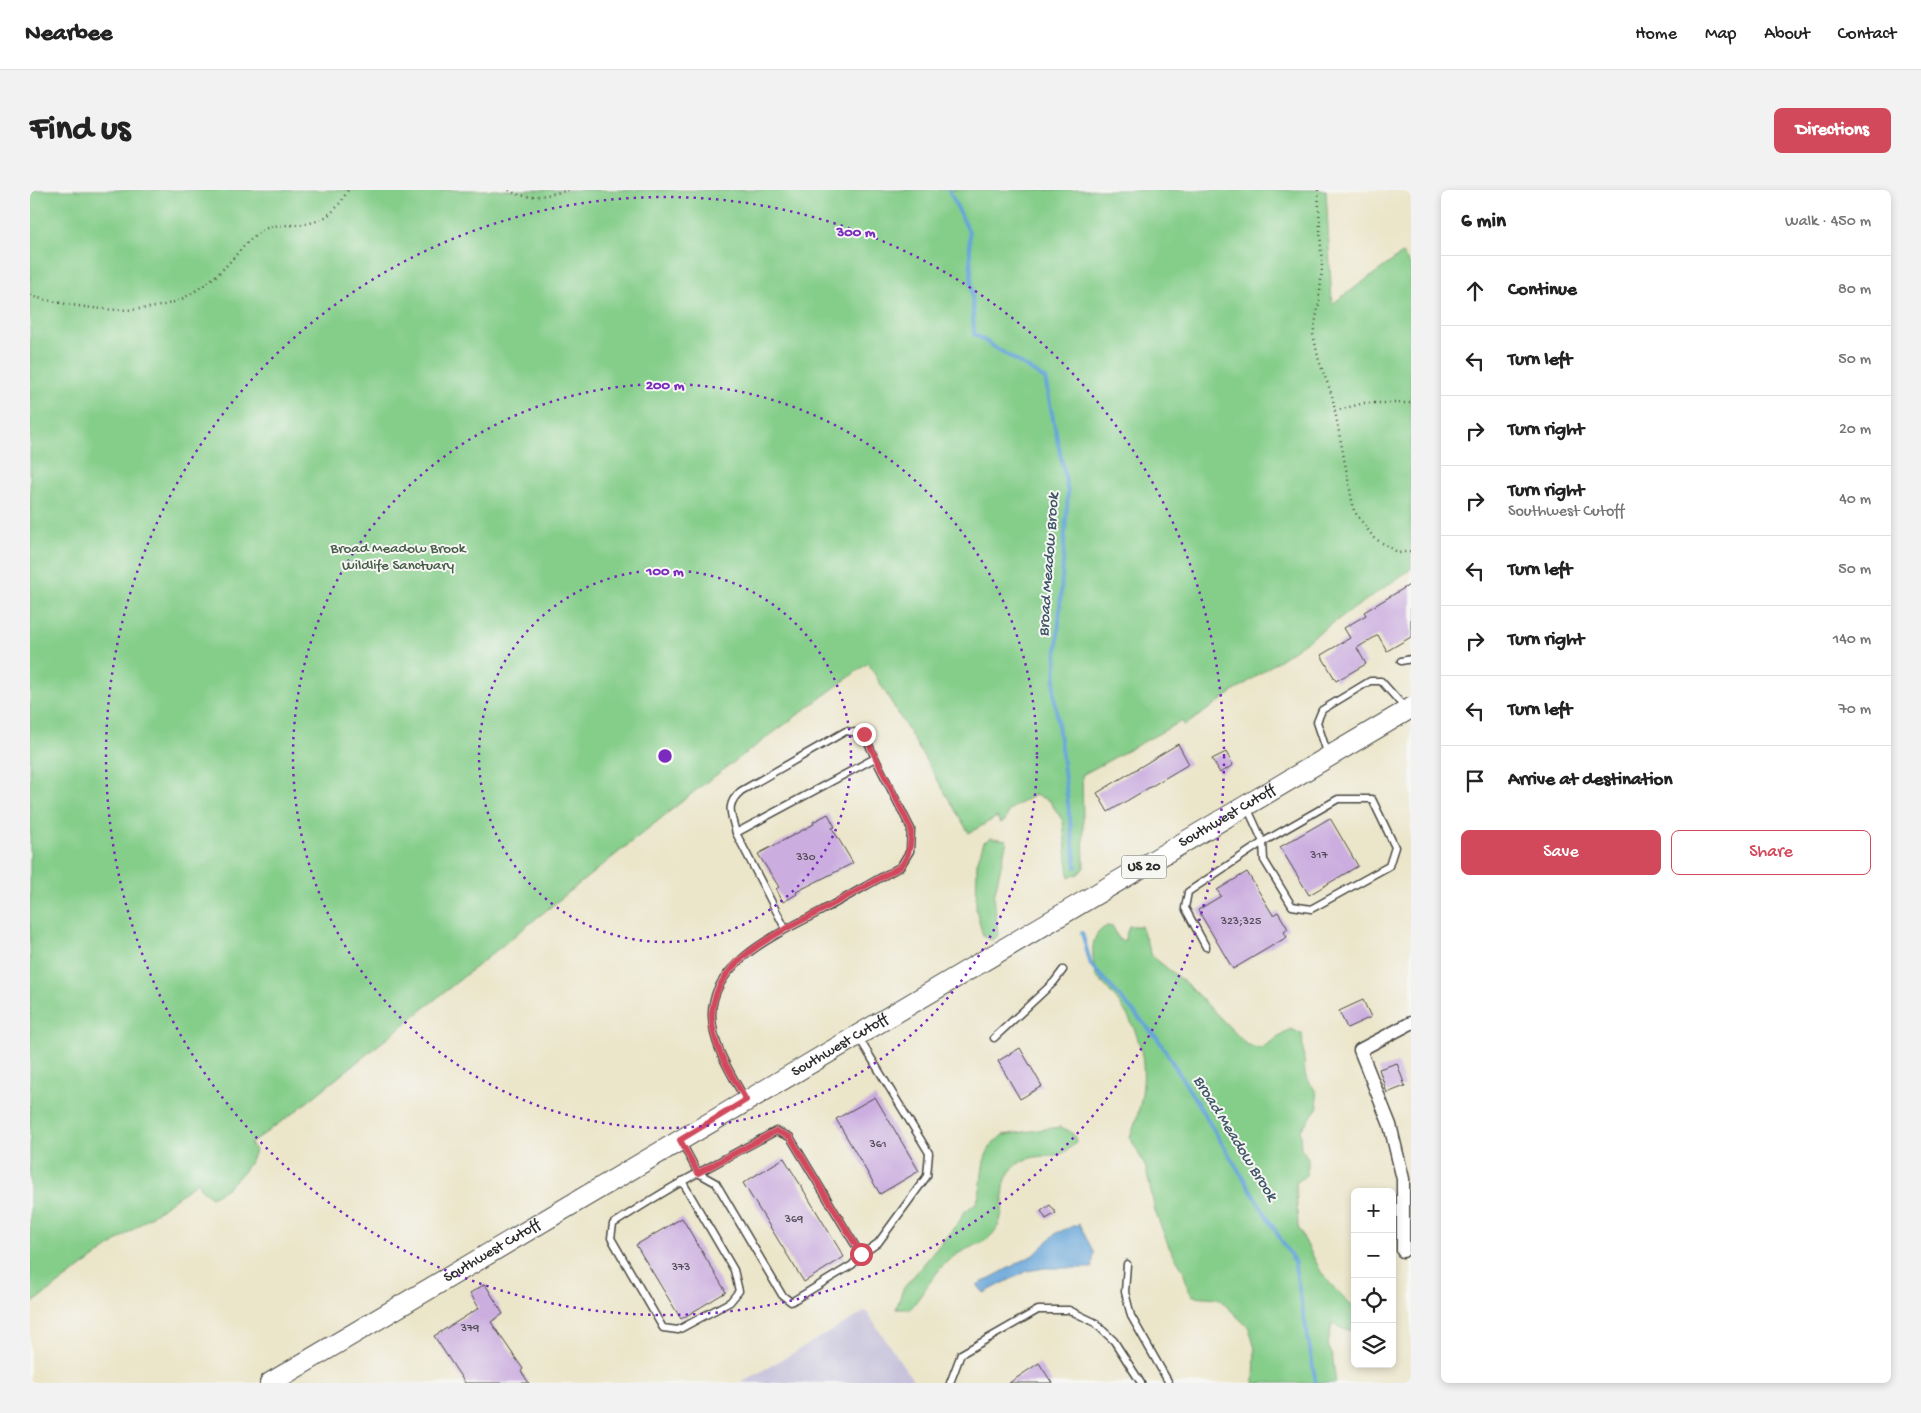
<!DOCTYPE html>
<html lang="en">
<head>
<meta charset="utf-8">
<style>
  :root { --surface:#fff; --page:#f2f2f2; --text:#222; --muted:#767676; --line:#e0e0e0; --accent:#d1495b }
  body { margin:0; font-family:"Gochi Hand",sans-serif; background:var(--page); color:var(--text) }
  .controls { position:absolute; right:15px; bottom:15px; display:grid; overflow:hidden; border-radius:8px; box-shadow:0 2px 8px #0003 }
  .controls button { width:45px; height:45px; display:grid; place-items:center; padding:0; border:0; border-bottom:1px solid var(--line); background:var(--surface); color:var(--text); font:25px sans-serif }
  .stop { position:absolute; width:15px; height:15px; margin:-11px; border:4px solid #d1495b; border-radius:50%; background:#fff }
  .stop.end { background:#d1495b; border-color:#fff; box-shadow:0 1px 5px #0008 }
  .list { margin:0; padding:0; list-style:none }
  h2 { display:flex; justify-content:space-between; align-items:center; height:65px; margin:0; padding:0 20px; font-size:21px }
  h2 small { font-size:16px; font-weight:400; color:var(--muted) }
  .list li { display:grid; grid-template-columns:32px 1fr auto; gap:15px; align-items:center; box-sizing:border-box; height:70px; padding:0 20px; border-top:1px solid var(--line) }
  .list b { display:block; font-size:19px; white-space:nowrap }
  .list p { margin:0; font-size:16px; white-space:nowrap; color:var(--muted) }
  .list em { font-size:16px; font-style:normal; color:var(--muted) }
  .actions { display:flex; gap:10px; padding:15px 20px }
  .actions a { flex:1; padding:11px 0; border:1px solid var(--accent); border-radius:8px; text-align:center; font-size:18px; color:var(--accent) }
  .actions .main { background:var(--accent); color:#fff }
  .icon { flex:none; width:28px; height:28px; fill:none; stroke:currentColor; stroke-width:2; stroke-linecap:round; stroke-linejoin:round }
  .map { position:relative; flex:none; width:1381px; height:1193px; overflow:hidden; border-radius:8px }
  header { display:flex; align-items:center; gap:30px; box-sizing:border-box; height:70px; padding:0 25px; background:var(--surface); border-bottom:1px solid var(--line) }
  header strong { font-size:24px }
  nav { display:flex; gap:28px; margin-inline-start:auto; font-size:18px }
  .intro { display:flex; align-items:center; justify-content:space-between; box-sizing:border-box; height:120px; padding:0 30px }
  h1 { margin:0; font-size:35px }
  .button { padding:12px 22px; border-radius:8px; background:var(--accent); color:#fff; font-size:18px; font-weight:700 }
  main { display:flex; gap:30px; padding:0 30px }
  aside { flex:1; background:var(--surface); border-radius:8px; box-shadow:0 2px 8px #0003 }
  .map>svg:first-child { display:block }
  .industrial { fill:#c5c0da }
  .green { fill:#85ce8a; stroke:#587c5a }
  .water { fill:#66a5d9; stroke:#486882 }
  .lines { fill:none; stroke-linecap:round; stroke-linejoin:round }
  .stream { stroke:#66a5d9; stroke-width:4 }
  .building { fill:#cbaddf }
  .service-casing { stroke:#484743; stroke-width:9 }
  .minor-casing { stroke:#484743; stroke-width:15 }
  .primary-casing { stroke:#484743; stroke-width:22 }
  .path { stroke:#484743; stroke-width:2.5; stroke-dasharray:1 4; stroke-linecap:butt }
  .service { stroke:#fff; stroke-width:6 }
  .minor { stroke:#fff; stroke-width:12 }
  .primary { stroke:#fff; stroke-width:20 }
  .route { stroke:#d1495b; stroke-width:6 }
  .ring { fill:none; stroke:#7b2cbf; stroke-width:2.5; stroke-dasharray:2.5 5 }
  .labels { text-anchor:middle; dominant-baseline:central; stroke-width:4; stroke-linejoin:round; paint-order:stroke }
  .number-label { font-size:12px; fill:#534c58 }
  .shield { fill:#f6f6f2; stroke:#686867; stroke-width:1 }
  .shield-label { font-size:14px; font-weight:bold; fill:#2b2b2b }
  .park-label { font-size:15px; fill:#465c48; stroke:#f6f6f2 }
  .street-label { font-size:15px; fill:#2b2b2b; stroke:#f6f6f2 }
  .water-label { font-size:16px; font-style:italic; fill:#405668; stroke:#f6f6f2 }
  .centre { fill:#7b2cbf; stroke:#f6f6f2; stroke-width:2.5 }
  .ring-label { font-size:15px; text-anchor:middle; font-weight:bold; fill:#7b2cbf; stroke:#f6f6f2; stroke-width:4; stroke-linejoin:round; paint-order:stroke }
</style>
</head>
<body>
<header>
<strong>Nearbee</strong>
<nav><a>Home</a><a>Map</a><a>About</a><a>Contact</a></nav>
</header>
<div class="intro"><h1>Find us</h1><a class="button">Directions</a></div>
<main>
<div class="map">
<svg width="1381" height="1193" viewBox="0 0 1381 1193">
  <rect width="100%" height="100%" fill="#f6f6f2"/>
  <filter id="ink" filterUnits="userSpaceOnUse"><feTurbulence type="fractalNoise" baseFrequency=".02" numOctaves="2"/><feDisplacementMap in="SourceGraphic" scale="10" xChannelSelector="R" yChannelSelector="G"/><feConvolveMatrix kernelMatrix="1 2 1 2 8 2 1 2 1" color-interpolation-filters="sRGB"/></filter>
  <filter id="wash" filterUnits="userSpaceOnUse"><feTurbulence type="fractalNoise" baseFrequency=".0096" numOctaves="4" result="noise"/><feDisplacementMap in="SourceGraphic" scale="20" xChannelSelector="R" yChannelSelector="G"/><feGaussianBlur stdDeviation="1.12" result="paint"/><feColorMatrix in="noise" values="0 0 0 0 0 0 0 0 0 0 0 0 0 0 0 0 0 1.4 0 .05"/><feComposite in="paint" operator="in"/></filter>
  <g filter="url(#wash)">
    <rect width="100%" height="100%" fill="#ebe5c9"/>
    <!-- industrial -->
    <path class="industrial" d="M836,1121L885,1193H711Z"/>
    <!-- green -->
    <g class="green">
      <path d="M0,0H1296L1302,114L1372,64L1381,75V379L1154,536L1152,531L1052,585L1054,678L1048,684L1039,687L1033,631L1019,610L1004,605L979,620L975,631L970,633L967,627L939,643L838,473L670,597L266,921L220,954L225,960C221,978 197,1001 181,1007L169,997V991L0,1115Z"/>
      <path d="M961,648L977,650L964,706L968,746L961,750L953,746L946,719L947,673L954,652Z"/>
      <path d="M1077,736L1083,737L1089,750L1094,751L1099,736H1111L1122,766L1159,796L1216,854L1230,859L1261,839L1272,844L1275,885L1286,902L1288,917L1270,941L1271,958L1278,968V976L1276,985L1266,993L1268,1037L1291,1082L1304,1098L1325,1118V1140H1316L1302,1134L1298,1155L1302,1164L1306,1193H1224L1225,1159L1219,1138L1188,1108L1163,1106L1158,1099L1153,1079L1139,1057L1125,1021L1116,978L1100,947C1125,884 1116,834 1066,787C1063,768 1057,746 1077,736Z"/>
      <path d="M1030,937C1038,940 1044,942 1046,951C1029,977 1006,956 983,978C968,993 977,1018 968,1036C959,1053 946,1054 931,1062C908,1073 897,1100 880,1119H866L873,1099L931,1029L933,1023L947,1012C956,985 946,964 973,945Z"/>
    </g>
    <!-- water -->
    <path class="water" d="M1049,1034L1064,1063L1062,1078H1015L997,1081L954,1103L947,1095L1005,1064L1026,1043Z"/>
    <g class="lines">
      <!-- stream -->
      <g class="stream">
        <path d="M919,0L939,42L944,144L1015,189L1038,302L1024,502L1046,677"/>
        <path d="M1052,743L1061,775L1128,849L1264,1071L1286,1193"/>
      </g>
    </g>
    <g id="blocks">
      <!-- building -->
      <g class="building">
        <path d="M1381,394V447L1357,461L1348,445L1327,458L1336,474L1306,491L1291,465L1320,448L1314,438L1336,425L1334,422Z"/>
        <path d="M1148,554L1159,574L1078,622L1067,603Z"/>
        <path d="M1196,562L1203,575L1190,583L1182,569Z"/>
        <path d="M798,624L805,637L802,638L823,673L766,702L767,704L753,712L746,699L749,697L728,664L784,634L783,632Z"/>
        <path d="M1300,628L1328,676L1279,705L1250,657Z"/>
        <path d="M1217,682L1243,725L1248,722L1258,739L1254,742L1257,747L1203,779L1168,720L1191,706L1187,700Z"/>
        <path d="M1333,810L1341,827L1317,838L1309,821Z"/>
        <path d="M990,858L1012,896L990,909L968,871Z"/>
        <path d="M1367,873L1375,896L1357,903L1349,879Z"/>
        <path d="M845,907L889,981L850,1004L806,929Z"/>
        <path d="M754,968L814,1067L774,1092L713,993Z"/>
        <path d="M1020,1015L1026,1023L1016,1029L1011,1021Z"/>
        <path d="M652,1028L696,1102L651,1129L606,1055Z"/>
        <path d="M455,1094L473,1124L461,1132L493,1179L491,1181L499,1193H435L404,1146L449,1118L440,1103Z"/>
        <path d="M1009,1173L1022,1193H979Z"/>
      </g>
    </g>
  </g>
  <g filter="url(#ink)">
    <use href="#blocks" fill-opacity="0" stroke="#484743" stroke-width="1"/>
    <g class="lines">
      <!-- service casing -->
      <g class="service-casing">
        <g id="service">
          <path d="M1371,471L1381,469"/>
          <path d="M1298,565L1287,532L1292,520L1340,491H1351L1376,519"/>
          <path d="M706,643C701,623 695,615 711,601L816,541L834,544L845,568"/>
          <path d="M1176,757L1155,718L1158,702L1233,652L1308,609H1342L1365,657L1359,676L1281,719L1262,716L1234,670L1233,652L1217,617"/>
          <path d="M829,848L899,963L897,986L848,1053L831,1065"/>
          <path d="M964,848L1024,792L1033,780"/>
          <path d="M715,909C701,883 682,856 682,825C681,771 754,741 793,720C819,706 844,691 870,677L880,661L881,639L845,568L706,643L755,738"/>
          <path d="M652,953L668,983L746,941L760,947L831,1065L822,1075L761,1112L752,1105L686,993L668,983C639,998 611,1016 583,1034L581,1048L633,1138L648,1140L700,1112L709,1101L704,1080L652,991"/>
          <path d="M1097,1074L1095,1102L1101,1126L1139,1193"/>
          <path d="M920,1193L931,1164L1008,1120H1039L1064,1132L1084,1151L1111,1193"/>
        </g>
      </g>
      <!-- minor casing -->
      <g class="minor-casing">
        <path id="minor" d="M1373,1061V989L1360,935L1330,860L1381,833"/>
      </g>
      <!-- primary casing -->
      <g class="primary-casing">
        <g id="primary">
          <path id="s1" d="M240,1193L1381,518"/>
        </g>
      </g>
      <!-- path -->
      <g class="path">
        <path d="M479,0C496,12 521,4 539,0"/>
        <path d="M1288,0L1292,78L1289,113L1283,144L1289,171L1302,205L1324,321L1344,348L1369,363L1381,361"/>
        <path d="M0,106C46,117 100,128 147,111C157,107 170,98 179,91C200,77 212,52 235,39C242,35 249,36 257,35C288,35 303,28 318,0"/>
        <path d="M1305,221L1334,213H1381"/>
      </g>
      <!-- service -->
      <use href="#service" class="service"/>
      <!-- minor -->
      <use href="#minor" class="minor"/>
      <!-- primary -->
      <use href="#primary" class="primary"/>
    </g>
  </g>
  <g class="lines" filter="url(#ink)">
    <!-- route -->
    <path class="route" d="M831,1064L760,947L746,941L668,983L650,950L716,910C702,885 680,854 682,823C686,767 752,742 794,719C819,706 844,691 870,677C880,665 881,654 881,639L834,544"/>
  </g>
  <!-- distance rings -->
  <g class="ring">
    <circle cx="635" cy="566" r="186"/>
    <circle cx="635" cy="566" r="372"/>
    <circle cx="635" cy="566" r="559"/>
  </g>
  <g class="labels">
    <!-- number labels -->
    <g class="number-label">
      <text x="1289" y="666">317</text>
      <text x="776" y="668">330</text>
      <text x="1211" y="732">323;325</text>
      <text x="848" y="955">361</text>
      <text x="764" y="1030">369</text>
      <text x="651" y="1078">373</text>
      <text x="440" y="1139">379</text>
    </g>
    <!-- shield labels -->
    <rect class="shield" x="1091.5" y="665.5" width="45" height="23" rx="4"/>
    <g class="shield-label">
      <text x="1114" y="677">US 20</text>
    </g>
    <!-- park labels -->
    <g class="park-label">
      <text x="368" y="359">Broad Meadow Brook<tspan x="368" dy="17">Wildlife Sanctuary</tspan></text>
    </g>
    <!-- street labels -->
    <g class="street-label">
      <text stroke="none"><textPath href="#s1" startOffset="1112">Southwest Cutoff</textPath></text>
      <text stroke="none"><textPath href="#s1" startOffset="662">Southwest Cutoff</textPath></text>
      <text stroke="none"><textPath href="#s1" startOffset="258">Southwest Cutoff</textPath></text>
    </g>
    <!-- water labels -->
    <g class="water-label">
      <text transform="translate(1020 375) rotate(-86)">Broad Meadow Brook</text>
      <text transform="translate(1204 949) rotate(58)">Broad Meadow Brook</text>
    </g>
  </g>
  <circle cx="635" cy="566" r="8" class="centre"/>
  <g class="ring-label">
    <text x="826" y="46">300 m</text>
    <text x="635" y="199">200 m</text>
    <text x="635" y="385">100 m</text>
  </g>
</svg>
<div class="controls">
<button>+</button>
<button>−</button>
<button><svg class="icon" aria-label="locate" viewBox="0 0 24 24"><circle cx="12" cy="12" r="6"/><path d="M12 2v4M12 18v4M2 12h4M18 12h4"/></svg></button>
<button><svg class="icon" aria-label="layers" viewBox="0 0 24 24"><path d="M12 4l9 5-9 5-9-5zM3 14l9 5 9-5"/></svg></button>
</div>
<div class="stop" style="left:831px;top:1064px"></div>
<div class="stop end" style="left:834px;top:544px"></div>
</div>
<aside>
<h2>6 min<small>Walk · 450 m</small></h2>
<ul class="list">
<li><svg class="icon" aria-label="ahead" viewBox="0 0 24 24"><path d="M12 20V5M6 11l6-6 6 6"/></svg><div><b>Continue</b></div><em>80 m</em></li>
<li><svg class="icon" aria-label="left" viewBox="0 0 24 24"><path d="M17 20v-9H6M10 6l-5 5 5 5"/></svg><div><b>Turn left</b></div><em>50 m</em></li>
<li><svg class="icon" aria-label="right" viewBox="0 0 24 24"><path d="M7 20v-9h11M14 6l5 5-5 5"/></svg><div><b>Turn right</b></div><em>20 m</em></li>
<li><svg class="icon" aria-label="right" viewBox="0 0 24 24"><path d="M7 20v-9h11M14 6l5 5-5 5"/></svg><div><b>Turn right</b><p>Southwest Cutoff</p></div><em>40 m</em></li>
<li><svg class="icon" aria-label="left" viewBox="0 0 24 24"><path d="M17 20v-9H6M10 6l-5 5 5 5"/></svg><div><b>Turn left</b></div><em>50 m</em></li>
<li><svg class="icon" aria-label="right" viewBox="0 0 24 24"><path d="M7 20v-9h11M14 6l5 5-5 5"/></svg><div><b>Turn right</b></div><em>140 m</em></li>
<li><svg class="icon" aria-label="left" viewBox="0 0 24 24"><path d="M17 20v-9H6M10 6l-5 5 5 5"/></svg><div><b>Turn left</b></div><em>70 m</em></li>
<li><svg class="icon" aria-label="arrive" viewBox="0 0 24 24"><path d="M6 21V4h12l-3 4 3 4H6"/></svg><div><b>Arrive at destination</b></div></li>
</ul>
<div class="actions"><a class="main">Save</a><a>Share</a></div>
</aside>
</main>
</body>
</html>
